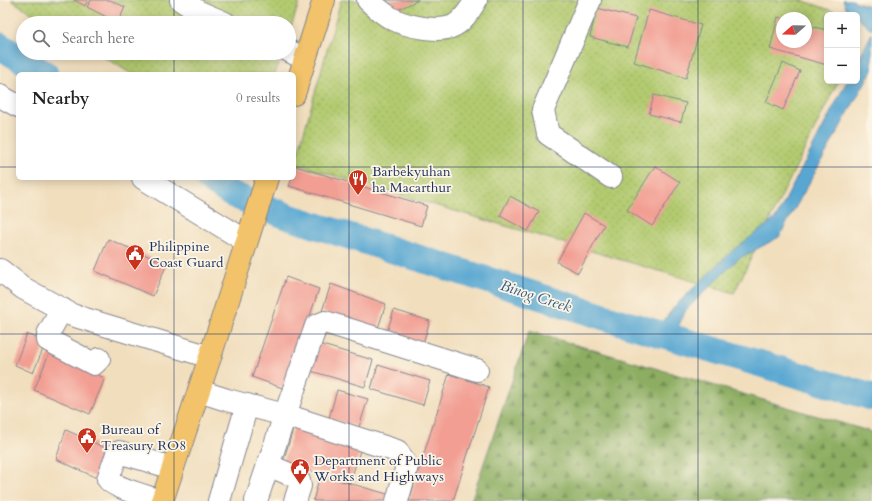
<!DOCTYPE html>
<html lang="en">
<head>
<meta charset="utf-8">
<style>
  :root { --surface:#fff; --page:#f6f6f6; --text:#222; --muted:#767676; --line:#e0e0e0 }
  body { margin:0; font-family:Cardo,serif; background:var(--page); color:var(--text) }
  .controls { position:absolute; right:12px; top:12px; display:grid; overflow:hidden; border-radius:6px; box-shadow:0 2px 10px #0003 }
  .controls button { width:36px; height:36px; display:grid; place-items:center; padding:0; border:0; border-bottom:1px solid var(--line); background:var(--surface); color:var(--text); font:20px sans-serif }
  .compass { position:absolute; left:776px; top:12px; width:36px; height:36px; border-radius:50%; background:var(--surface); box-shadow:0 2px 10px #0003; rotate:250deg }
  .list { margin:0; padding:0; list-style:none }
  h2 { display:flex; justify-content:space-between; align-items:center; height:52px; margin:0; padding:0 16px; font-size:17px }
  h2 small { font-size:13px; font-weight:400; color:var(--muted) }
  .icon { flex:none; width:22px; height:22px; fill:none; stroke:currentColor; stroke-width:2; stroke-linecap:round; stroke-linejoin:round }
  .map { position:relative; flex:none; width:872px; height:501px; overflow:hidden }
  .search { position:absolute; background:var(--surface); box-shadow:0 2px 10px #0003; left:16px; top:16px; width:280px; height:44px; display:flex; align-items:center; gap:10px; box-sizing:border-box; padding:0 14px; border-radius:22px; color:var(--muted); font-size:15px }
  .panel { position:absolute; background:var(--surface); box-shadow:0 2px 10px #0003; left:16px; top:72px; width:280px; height:108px; border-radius:6px }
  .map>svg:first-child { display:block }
  .forest { fill:url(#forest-firs); stroke:#546e60 }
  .park { fill:url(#park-dots); stroke:#667c66; fill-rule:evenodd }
  .water { fill:#59a7d2; stroke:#3a6b98 }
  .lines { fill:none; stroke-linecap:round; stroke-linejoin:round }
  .river { stroke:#59a7d2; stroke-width:27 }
  .building { fill:#f29e93 }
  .minor-casing { stroke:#86868e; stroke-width:24 }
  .major-casing { stroke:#86868e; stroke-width:24 }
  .minor { stroke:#fff; stroke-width:22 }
  .major { stroke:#f2c36a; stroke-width:22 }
  .grid { fill:none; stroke:#1b2f5e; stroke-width:1; stroke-opacity:0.55 }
  .labels { text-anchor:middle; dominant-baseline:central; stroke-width:3.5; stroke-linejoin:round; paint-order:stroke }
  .poi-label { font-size:14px; fill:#1b2f5e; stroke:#fcf5e5; text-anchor:start }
  .water-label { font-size:15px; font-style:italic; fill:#315987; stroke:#fcf5e5 }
</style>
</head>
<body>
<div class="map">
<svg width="872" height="501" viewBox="0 0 872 501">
  <defs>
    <pattern id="forest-firs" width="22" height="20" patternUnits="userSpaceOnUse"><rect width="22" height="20" fill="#8dae62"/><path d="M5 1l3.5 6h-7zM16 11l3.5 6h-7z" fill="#728e54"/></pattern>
    <pattern id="park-dots" width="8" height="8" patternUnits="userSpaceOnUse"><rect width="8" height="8" fill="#b2ca6f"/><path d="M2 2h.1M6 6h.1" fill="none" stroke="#98ae63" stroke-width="1.8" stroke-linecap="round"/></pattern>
  </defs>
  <rect width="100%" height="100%" fill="#fcf5e5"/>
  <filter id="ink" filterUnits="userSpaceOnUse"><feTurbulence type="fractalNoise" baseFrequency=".025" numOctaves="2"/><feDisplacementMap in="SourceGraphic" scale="8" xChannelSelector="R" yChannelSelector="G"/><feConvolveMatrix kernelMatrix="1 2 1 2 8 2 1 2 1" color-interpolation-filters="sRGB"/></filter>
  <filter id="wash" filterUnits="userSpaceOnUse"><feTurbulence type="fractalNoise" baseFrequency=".012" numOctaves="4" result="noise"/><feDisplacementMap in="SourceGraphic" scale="16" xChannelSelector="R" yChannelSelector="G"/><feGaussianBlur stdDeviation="0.9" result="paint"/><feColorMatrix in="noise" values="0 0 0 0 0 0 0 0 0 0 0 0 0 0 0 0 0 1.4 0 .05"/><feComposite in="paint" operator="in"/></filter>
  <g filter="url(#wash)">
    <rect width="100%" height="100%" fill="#f1debd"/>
    <!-- forest -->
    <path class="forest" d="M529,331L872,432V501H471Z"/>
    <!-- park -->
    <g class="park">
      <path d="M11,0H300L289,33V23H48Z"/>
      <path d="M341,0H801L845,15H827V81H838L734,293L295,164ZM782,18H806V42H782Z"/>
      <path d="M97,53H282L275,74H132Z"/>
    </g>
    <!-- water -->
    <g class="water">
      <path d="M843,0H851L869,6L872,8V30L857,18V15H854L846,8Z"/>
      <path d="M872,33V70L779,237L738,259L686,310L678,327L663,322L675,306L732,251L776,218L847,81H857V62Z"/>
    </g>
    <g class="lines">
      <!-- river -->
      <g class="river">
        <path d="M0,46L45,74"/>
        <path d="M208,178L231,194L289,217L617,321L872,397"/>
      </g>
    </g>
    <g id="blocks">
      <!-- building -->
      <g class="building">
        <path d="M74,0H88L85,6Z"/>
        <path d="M91,0H110L125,7L118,23L87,7Z"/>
        <path d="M373,0H418L381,18Z"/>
        <path d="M597,8L636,18L628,47L590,37Z"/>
        <path d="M649,10L701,25L686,78L634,62Z"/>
        <path d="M778,17L782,18V42H806V25L827,30V65L770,49Z"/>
        <path d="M783,63L800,71L783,110L766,102Z"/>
        <path d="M654,95L686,103L681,122L649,114Z"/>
        <path d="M295,166L427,206L421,226L289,186L292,178H294V170Z"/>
        <path d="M655,166L680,182L652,226L627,210Z"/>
        <path d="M510,196L539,212L528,231L500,216Z"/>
        <path d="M584,213L604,225L578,273L557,262Z"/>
        <path d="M108,239L167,264L153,296L95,271Z"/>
        <path d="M286,277L319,289L285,389L252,377Z"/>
        <path d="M331,284L386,304L377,331L322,311Z"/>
        <path d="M394,310L430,321L422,346L386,335Z"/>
        <path d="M27,334L46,342L33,373L15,365Z"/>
        <path d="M319,344L373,360L365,387L311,371Z"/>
        <path d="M49,354L105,378L90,414L34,390Z"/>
        <path d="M378,365L430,381L423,405L371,389Z"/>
        <path d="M449,374L489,387L453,501H409Z"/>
        <path d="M337,390L368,399L359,427L329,418Z"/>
        <path d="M295,423L362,444L350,483L283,462Z"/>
        <path d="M66,430L110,450L99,479L56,459Z"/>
        <path d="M320,475L391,495L390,501H313Z"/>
      </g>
    </g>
  </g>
  <g filter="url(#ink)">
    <use href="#blocks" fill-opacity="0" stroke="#86868e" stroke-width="1"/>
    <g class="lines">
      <!-- minor casing -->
      <g class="minor-casing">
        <g id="minor">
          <path d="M181,0L199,12L225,23"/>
          <path d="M368,0C373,5 386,16 393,19C406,26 436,32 451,27C462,23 470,10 476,0"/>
          <path d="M590,0L543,110L548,134L611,177"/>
          <path d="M289,51L305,59"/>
          <path d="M0,96L18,106"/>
          <path d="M143,178L246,241"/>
          <path d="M0,270L23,288L72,315L210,357"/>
          <path d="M62,309L48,334V340L94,364L99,359"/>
          <path d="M199,391L227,400L285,415L397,451L407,466L397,501"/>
          <path d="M268,465L296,477L299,481L300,486L295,501"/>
          <path d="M160,501C149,497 112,487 108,479L117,454L119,452L125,454L173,468"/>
          <path d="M219,501L247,405"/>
          <path d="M256,501L285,415L316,326L325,322L477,370"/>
        </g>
      </g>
      <!-- major casing -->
      <g class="major-casing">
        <g id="major">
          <path d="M294,94L324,0"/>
          <path d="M162,501L210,357L267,178"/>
        </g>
      </g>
      <!-- minor -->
      <use href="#minor" class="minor"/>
      <!-- major -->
      <use href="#major" class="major"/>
    </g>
  </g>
  <!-- grid -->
  <path class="grid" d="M174,0V23M349,0V501M523,0V501M698,0V501M174,53V74M0,167H18M294,167H872M174,178V501M0,334H872"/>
  <!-- icons -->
  <defs>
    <g id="restaurant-pin" transform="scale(1)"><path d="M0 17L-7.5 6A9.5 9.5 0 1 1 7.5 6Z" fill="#c8321e" stroke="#fcf5e5"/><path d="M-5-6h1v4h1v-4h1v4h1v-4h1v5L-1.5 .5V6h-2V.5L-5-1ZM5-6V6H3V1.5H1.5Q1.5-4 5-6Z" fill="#fff"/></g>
    <g id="civic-pin" transform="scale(1)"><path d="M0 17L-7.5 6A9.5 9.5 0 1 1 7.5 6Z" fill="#c8321e" stroke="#fcf5e5"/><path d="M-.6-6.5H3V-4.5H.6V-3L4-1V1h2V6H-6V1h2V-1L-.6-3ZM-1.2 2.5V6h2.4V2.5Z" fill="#fff"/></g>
  </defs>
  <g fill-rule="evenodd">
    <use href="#restaurant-pin" x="358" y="179"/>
    <use href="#civic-pin" x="135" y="254"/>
    <use href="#civic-pin" x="87" y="437"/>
    <use href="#civic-pin" x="300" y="468"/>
  </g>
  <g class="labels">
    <!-- poi labels -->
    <g class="poi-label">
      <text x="372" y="171">Barbekyuhan<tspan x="372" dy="16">ha Macarthur</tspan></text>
      <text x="149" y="246">Philippine<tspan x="149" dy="16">Coast Guard</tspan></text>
      <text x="101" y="429">Bureau of<tspan x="101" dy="16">Treasury RO8</tspan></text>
      <text x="314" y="460">Department of Public<tspan x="314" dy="16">Works and Highways</tspan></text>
    </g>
    <!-- water labels -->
    <g class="water-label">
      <text transform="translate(536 296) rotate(18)">Binog Creek</text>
    </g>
  </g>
</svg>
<div class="controls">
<button>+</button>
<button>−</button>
</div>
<svg class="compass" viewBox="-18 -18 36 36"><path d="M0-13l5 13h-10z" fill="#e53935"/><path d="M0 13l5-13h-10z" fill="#767676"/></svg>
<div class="search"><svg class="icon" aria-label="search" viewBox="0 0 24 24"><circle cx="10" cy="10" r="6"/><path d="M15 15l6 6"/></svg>Search here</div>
<section class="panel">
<h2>Nearby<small>0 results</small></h2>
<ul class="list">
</ul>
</section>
</div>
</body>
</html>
